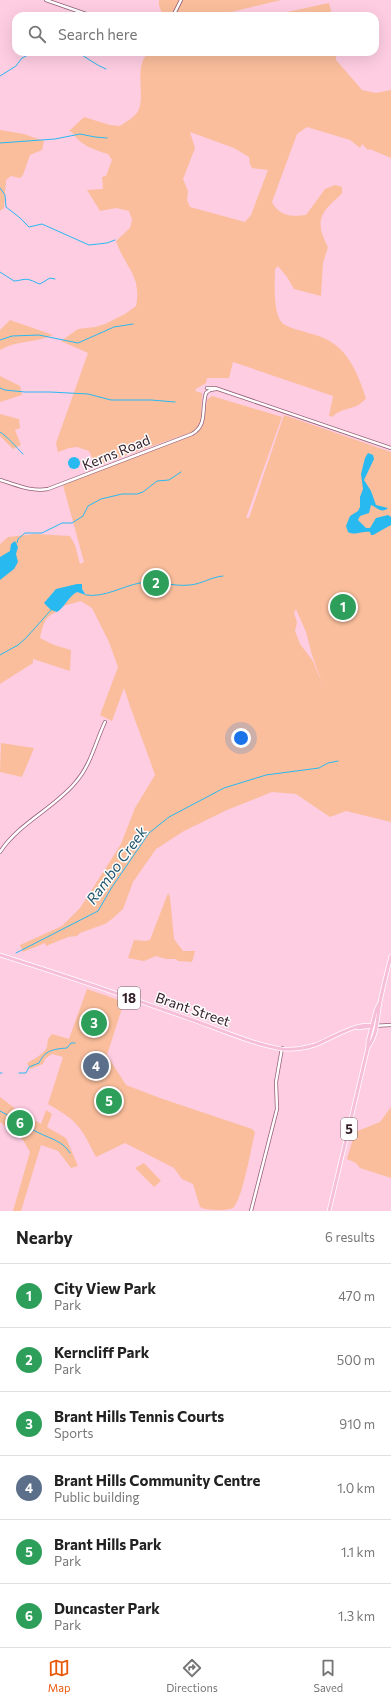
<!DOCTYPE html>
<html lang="en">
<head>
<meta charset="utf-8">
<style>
  :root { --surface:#fff; --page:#f6f6f6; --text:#222; --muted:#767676; --line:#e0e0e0; --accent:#ea580c }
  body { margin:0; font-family:Commissioner,sans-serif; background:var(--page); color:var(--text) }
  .you { position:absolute; left:241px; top:738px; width:14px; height:14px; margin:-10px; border:3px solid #fff; border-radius:50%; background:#1a73e8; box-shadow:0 0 0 6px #1a73e833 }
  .badge { display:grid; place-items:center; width:26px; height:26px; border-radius:50%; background:var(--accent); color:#fff; font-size:13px; font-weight:700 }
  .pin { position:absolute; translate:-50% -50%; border:2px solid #fff; box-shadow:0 1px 4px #0006 }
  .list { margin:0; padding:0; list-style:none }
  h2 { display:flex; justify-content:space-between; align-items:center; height:52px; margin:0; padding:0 16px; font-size:17px }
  h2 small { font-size:13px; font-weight:400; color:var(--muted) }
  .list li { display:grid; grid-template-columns:26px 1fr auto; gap:12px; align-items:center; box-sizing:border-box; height:64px; padding:0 16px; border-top:1px solid var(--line) }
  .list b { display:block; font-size:15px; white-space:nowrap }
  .list p { margin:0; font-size:13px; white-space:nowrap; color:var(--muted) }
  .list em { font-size:13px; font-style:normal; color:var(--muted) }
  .icon { flex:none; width:22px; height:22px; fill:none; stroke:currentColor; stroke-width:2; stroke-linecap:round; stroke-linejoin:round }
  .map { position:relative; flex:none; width:391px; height:1211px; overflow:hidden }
  .search { position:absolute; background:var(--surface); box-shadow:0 4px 16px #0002; left:12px; right:12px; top:12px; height:44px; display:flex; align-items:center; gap:10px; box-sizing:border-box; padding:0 14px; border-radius:12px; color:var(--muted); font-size:15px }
  .sheet { height:436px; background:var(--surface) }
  nav { display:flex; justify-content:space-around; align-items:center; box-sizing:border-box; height:56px; border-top:1px solid var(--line); background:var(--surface); font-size:11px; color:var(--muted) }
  nav a { display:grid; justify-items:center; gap:2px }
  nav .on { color:var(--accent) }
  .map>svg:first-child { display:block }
  .green { fill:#fabe9c; fill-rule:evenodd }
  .water { fill:#29b9f1 }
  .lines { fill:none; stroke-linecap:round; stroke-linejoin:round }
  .stream { stroke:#29b9f1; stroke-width:1 }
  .minor-casing { stroke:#935e76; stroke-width:4 }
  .major-casing { stroke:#fff; stroke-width:4.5 }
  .minor { stroke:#fff; stroke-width:2.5 }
  .major { stroke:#f7bed9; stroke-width:3 }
  .labels { text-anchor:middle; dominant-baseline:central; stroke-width:3; stroke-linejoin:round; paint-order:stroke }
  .shield { fill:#fefefe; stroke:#706068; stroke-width:1 }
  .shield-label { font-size:13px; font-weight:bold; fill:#331d27 }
  .street-label { font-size:14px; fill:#331d27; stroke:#fefefe }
  .water-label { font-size:15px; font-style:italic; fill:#22576e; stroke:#fefefe }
</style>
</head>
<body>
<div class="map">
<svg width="391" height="1211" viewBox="0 0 391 1211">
  <rect width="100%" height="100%" fill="#fecde2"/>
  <!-- green -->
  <g class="green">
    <path d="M159,0H281L215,16H163L159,5Z"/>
    <path d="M329,3L332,16H269Z"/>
    <path d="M150,52H336V60L362,90L376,93L391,90V158L370,149L368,150L362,144L360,148L350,140L307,127L297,134L272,202C279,216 292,217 306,215L325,189L335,185L342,187V193C338,198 333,201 329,206C315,220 321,233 328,247L323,263L321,296L294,289L287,277L278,266L275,269C275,282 272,318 285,325C292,329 301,330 308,333C316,335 327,338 334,344C352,357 359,378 366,398C355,412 345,405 332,417L329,416L333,396L233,362L229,378H207L206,383L196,389L195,391L202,393L201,422L195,431L96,466L89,451L77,447L69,448L58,452L56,443L88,353L61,341L78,329L95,327L105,324L125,314L136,306C142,275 125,268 116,241L130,228L132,220L129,211L116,208L100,211L87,190L103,189L102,177L106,176L112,160L108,154C95,150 79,145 72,132L69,131L84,117L110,125L120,126C127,121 136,117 139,109C145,93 133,63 150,52ZM190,132L234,148L249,157L250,164L252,168L268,170L251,215L245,222L190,207L187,200L188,191L183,179L195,148Z"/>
    <path d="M0,130L24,134L44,141L42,150L30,155L23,175L20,178L11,176L6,180L4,208L0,211Z"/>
    <path d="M10,320L53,335C36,343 17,340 0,350V330Z"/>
    <path d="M0,376L20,386L22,395L0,402Z"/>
    <path d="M212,396L282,417L246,518H249L284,415L391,452V822L346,811L330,817L296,794L272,792L227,810L184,831L156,849L133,882L123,909L112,919L105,924L80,933L77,936L68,937L46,946L45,943L23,952L20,945L62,926L80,908L121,844L135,808L155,775C145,745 133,717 124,688L112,721L100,715L118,667L109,642L92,608L81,601L63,606L73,594L77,592L86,594L82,589L68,596L54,611L57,612C44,616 43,626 40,638L54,645L71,650L70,671L33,659V663L0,684V544L8,537L35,534L70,536L75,545L80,564L84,562L63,485L196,434L203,426L207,400ZM296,609L306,632L312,655L323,686L313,661L300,644L295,631L297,622L294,613Z"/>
    <path d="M0,414L19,419L20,428L15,430L21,445L13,449L0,436Z"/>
    <path d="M1,743L34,748L22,777L0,772Z"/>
    <path d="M168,893L170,897L174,939L183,951H195L192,962L178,961L176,959H166L156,956L144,961L128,958L134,940L145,941L150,940Z"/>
    <path d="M87,989L124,1002L107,1055L126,1085L160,1098L252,1129L255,1132C251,1148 243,1198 233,1208C226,1211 208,1211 200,1207L193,1184L182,1179L174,1168L125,1143L96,1157C81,1127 78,1121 48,1104L63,1057L52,1054L45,1059L43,1064L30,1069L27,1063C34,1059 42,1055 46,1049C49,1044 45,1041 52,1034L69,1039Z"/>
    <path d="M0,1097L17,1110L41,1124L46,1110L52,1114L47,1127L66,1138L78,1166L71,1168L58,1151L41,1145L21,1211H13L30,1152L23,1140L0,1122Z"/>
    <path d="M391,1107V1178L360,1168L356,1163L347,1159L355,1132L380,1122Z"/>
    <path d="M144,1163L161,1181L154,1187L135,1168Z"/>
  </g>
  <!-- water -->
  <g class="water">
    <path d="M368,453L373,455L374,459L364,480L371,491L376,505L388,508C382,514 376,507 371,505L369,513L360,516L358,520L366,528H370L376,518L388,515L391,517V525L373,535H371L370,532C362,531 355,536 348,532L346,526L350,516L358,511L360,507V497L363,489L361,474L365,458Z"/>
    <circle cx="74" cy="463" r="6"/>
    <path d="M15,541L18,547L16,554L18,562L14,569L0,580V557L10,551L11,544Z"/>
    <path d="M77,584H82V589L86,595L77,592C68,597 65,607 57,612L51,610L44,603L56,589Z"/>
  </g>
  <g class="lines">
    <!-- stream -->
    <g class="stream">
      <path d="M76,52C87,57 95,65 106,69"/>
      <path d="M0,76L16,66L22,58L34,52"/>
      <path d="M0,143L55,139L80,134L95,137L107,138"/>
      <path d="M0,188L5,195L6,207L19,217L29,227L42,224L89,245L107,243L115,240"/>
      <path d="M0,272L14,281C19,281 25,278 30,280C34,281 36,283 40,284L50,278L55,279"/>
      <path d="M0,340L12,336L39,335L78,343L114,327L133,324"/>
      <path d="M0,388L5,390L25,392H50L88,394L111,400H151L175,402"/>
      <path d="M0,432C6,435 17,448 23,454"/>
      <path d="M17,543L18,539L25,533H42L62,523H72L83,516L88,506L101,499L122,494H137L143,492L157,481L169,480L181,472"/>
      <path d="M86,595C104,598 123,586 140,583C157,580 173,587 190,585C202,584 211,577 223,576"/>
      <path d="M0,655L18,645L26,638L51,610"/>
      <path d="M16,953L98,911L112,887L149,833L169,817L224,788L266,775L319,768L328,763L338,761"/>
      <path d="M0,1073H2"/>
      <path d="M19,1073H26L29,1067L39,1063C45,1050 54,1049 67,1048L71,1043H75"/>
      <path d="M0,1111C13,1117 25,1127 39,1133C51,1139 63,1141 70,1153"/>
    </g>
    <!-- minor casing -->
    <g class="minor-casing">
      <g id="minor">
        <path d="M46,0L92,16"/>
        <path d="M173,16L181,0"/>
        <path d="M207,388H215L391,448"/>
        <path d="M0,480C17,485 31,492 48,489L192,434C208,425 201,409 206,393L210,390L216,389"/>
        <path d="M0,852C19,823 53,809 75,783C91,765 95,743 105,722"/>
        <path d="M372,1026L391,1025"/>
        <path d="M251,1211L277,1109L276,1082L282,1048"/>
      </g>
    </g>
    <!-- major casing -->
    <g class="major-casing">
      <g id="major">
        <path d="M0,955C63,975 125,996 187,1018C217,1028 251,1044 282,1049C293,1050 305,1048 315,1045C329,1040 358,1021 372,1026"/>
        <path d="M358,1028L372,1026"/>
        <path d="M368,1047C378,1035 377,1017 380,1002C383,987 387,972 391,956"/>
        <path d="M329,1211L368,1047V1042L376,1010L379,1004"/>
      </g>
    </g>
    <!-- minor -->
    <use href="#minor" class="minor"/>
    <!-- major -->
    <use href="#major" class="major"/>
  </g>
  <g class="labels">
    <!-- shield labels -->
    <g class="shield">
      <rect x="118" y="987" width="22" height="22" rx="3"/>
      <rect x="341" y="1118" width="16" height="22" rx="3"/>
    </g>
    <g class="shield-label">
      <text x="129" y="998">18</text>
      <text x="349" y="1129">5</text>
    </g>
    <!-- street labels -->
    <g class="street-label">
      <text transform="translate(116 452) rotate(-22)">Kerns Road</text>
      <text transform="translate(193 1009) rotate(19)">Brant Street</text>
    </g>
    <!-- water labels -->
    <g class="water-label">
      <text transform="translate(116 865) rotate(-54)">Rambo Creek</text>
    </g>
  </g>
</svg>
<div class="you"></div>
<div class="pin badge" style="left:343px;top:607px;background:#2e9e5b">1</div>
<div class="pin badge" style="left:156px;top:583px;background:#2e9e5b">2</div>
<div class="pin badge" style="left:94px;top:1023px;background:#2e9e5b">3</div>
<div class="pin badge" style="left:96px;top:1066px;background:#5c6f8a">4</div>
<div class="pin badge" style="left:109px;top:1101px;background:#2e9e5b">5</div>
<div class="pin badge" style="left:20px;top:1123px;background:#2e9e5b">6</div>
<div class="search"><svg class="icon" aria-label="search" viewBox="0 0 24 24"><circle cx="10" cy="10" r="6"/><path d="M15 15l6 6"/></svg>Search here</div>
</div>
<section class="sheet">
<h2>Nearby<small>6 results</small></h2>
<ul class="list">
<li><span class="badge" style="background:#2e9e5b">1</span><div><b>City View Park</b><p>Park</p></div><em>470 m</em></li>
<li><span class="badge" style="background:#2e9e5b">2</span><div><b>Kerncliff Park</b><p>Park</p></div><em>500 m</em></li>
<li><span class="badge" style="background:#2e9e5b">3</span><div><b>Brant Hills Tennis Courts</b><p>Sports</p></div><em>910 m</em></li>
<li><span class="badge" style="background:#5c6f8a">4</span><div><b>Brant Hills Community Centre</b><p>Public building</p></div><em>1.0 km</em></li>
<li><span class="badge" style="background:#2e9e5b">5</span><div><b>Brant Hills Park</b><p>Park</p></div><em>1.1 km</em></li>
<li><span class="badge" style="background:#2e9e5b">6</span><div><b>Duncaster Park</b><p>Park</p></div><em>1.3 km</em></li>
</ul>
</section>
<nav>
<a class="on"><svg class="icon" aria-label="map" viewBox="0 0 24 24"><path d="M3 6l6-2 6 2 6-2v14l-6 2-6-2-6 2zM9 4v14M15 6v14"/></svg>Map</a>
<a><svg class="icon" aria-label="directions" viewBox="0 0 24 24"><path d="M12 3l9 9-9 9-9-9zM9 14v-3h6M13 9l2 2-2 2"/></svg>Directions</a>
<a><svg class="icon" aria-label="saved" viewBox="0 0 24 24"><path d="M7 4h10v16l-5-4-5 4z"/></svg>Saved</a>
</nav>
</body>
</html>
